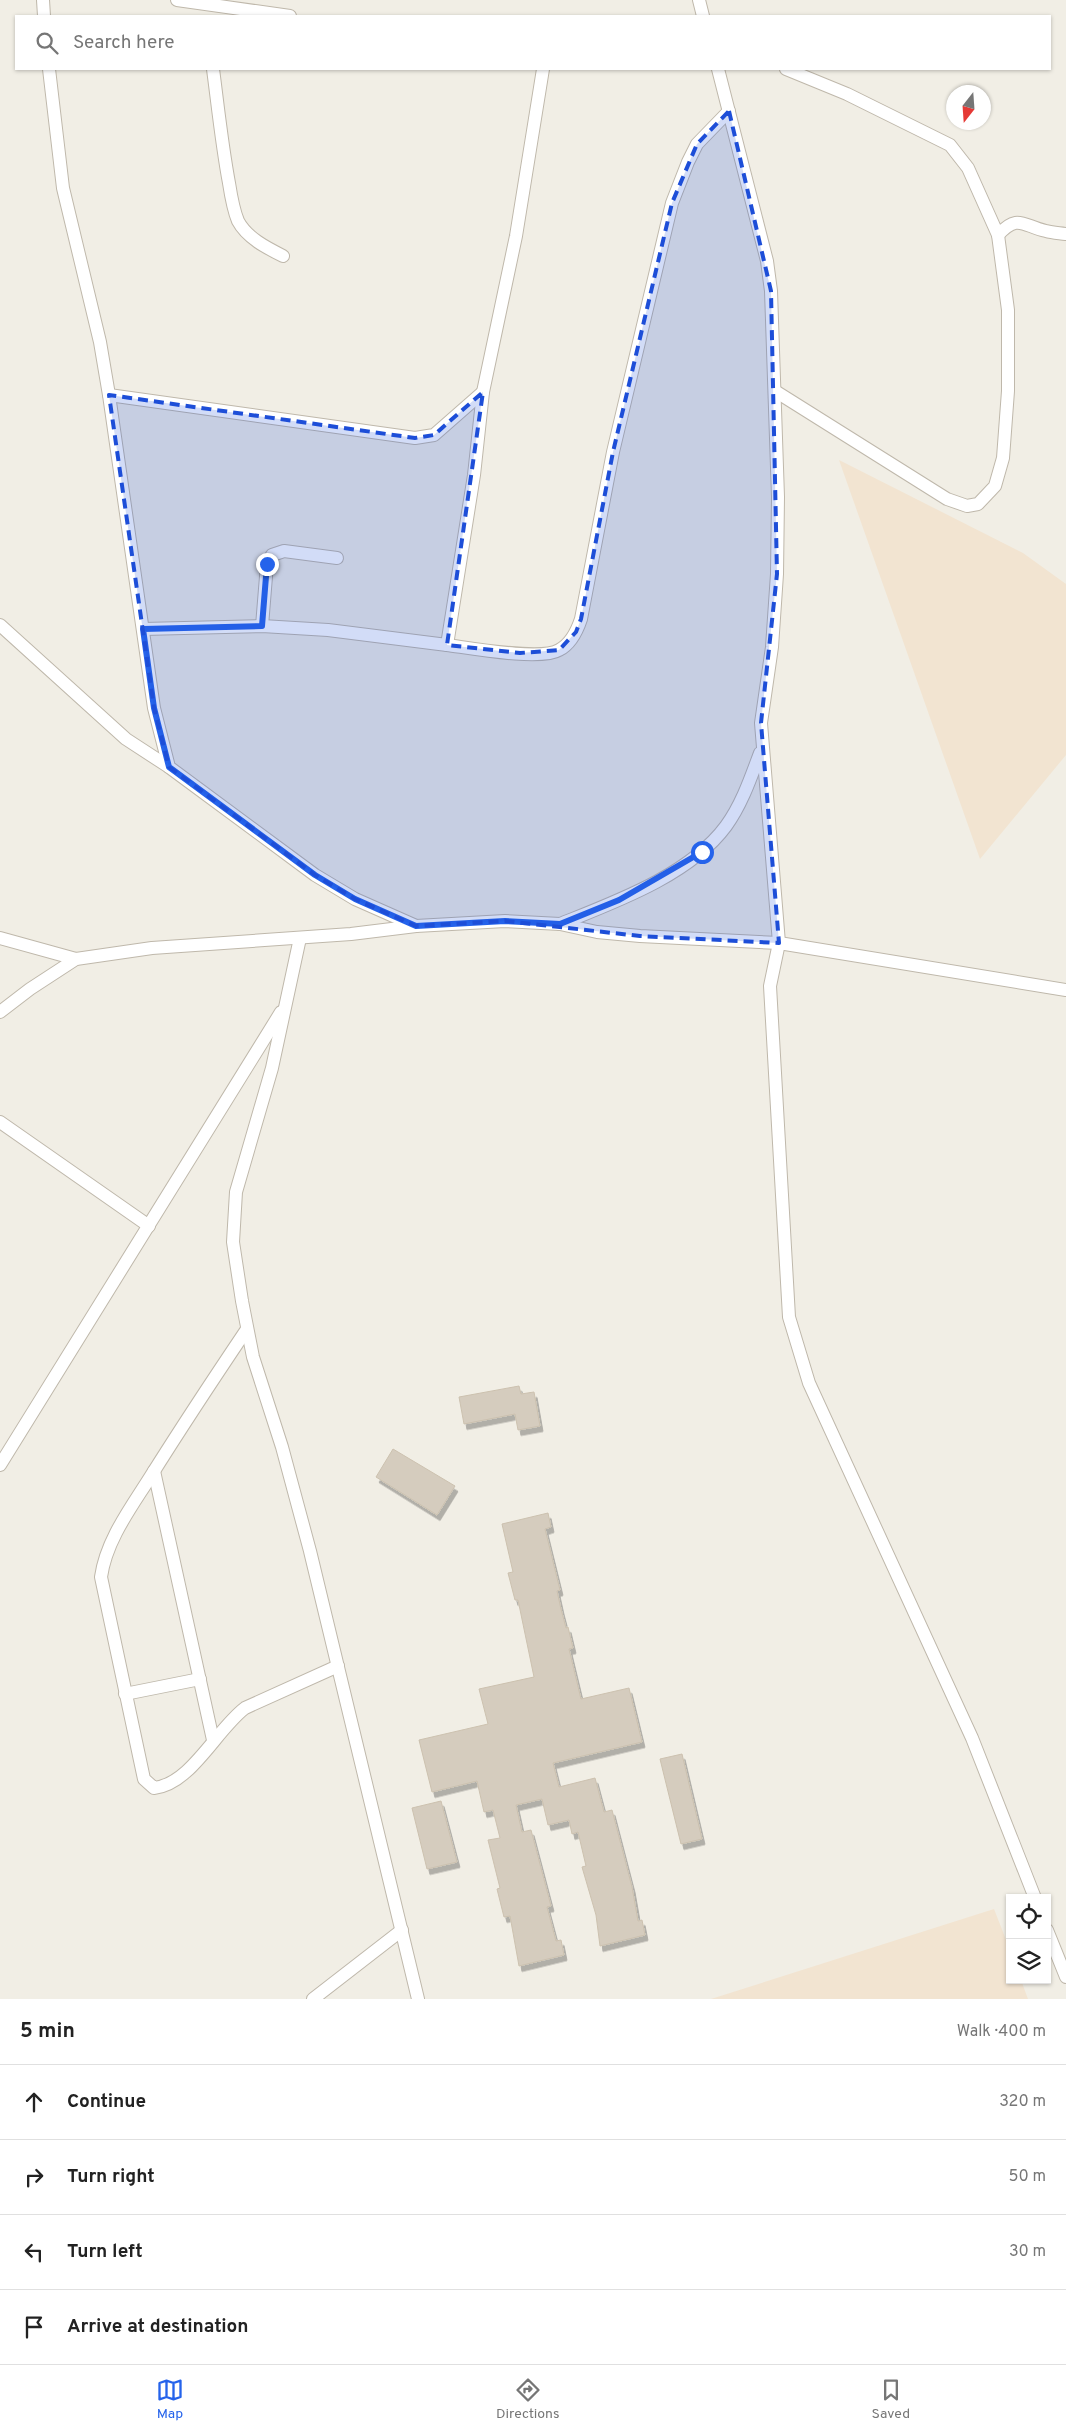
<!DOCTYPE html>
<html lang="en">
<head>
<meta charset="utf-8">
<style>
  :root { --surface:#fff; --page:#f6f6f6; --text:#222; --muted:#767676; --line:#e0e0e0; --accent:#2563eb }
  body { margin:0; font-family:Overpass,sans-serif; background:var(--page); color:var(--text) }
  .controls { position:absolute; right:15px; bottom:15px; display:grid; overflow:hidden; border-radius:0px; box-shadow:0 1px 4px #0004 }
  .controls button { width:45px; height:45px; display:grid; place-items:center; padding:0; border:0; border-bottom:1px solid var(--line); background:var(--surface); color:var(--text); font:25px sans-serif }
  .compass { position:absolute; left:946px; top:85px; width:45px; height:45px; border-radius:50%; background:var(--surface); box-shadow:0 1px 4px #0004; rotate:197deg }
  .stop { position:absolute; width:15px; height:15px; margin:-11px; border:4px solid #2563eb; border-radius:50%; background:#fff }
  .stop.end { background:#2563eb; border-color:#fff; box-shadow:0 1px 5px #0008 }
  .list { margin:0; padding:0; list-style:none }
  h2 { display:flex; justify-content:space-between; align-items:center; height:65px; margin:0; padding:0 20px; font-size:21px }
  h2 small { font-size:16px; font-weight:400; color:var(--muted) }
  .list li { display:grid; grid-template-columns:32px 1fr auto; gap:15px; align-items:center; box-sizing:border-box; height:75px; padding:0 20px; border-top:1px solid var(--line) }
  .list b { display:block; font-size:19px; white-space:nowrap }
  .list em { font-size:16px; font-style:normal; color:var(--muted) }
  .icon { flex:none; width:28px; height:28px; fill:none; stroke:currentColor; stroke-width:2; stroke-linecap:round; stroke-linejoin:round }
  .map { position:relative; flex:none; width:1066px; height:1999px; overflow:hidden }
  .search { position:absolute; background:var(--surface); box-shadow:0 1px 4px #0004; left:15px; right:15px; top:15px; height:55px; display:flex; align-items:center; gap:12px; box-sizing:border-box; padding:0 18px; border-radius:0px; color:var(--muted); font-size:19px }
  .sheet { height:365px; background:var(--surface) }
  nav { display:flex; justify-content:space-around; align-items:center; box-sizing:border-box; height:70px; border-top:1px solid var(--line); background:var(--surface); font-size:14px; color:var(--muted) }
  nav a { display:grid; justify-items:center; gap:2px }
  nav .on { color:var(--accent) }
  .map>svg:first-child { display:block }
  .commercial { fill:#f2e4d1 }
  .building { fill:#d5ccbe; stroke:#ccc1af; filter:url(#shadow) }
  .lines { fill:none; stroke-linecap:round; stroke-linejoin:round }
  .street-casing { stroke:#bfb8ab; stroke-width:14 }
  .street { stroke:#fff; stroke-width:12 }
  .route { stroke:#2563eb; stroke-width:6 }
  .marked { fill:#1d4ed8; fill-opacity:0.2; stroke:#1d4ed8; stroke-width:4; stroke-dasharray:10 6; stroke-linejoin:round }
</style>
</head>
<body>
<div class="map">
<svg width="1066" height="1999" viewBox="0 0 1066 1999">
  <defs>
    <filter id="shadow"><feDropShadow dx="3" dy="5.5" stdDeviation="0" flood-color="#0004"/></filter>
  </defs>
  <rect width="100%" height="100%" fill="#f1eee5"/>
  <!-- commercial -->
  <g class="commercial">
    <path d="M839,460L1023,553L1066,584V755L980,859Z"/>
    <path d="M994,1909L1010,1950V1980H1021L1028,1999H711Z"/>
  </g>
  <!-- building -->
  <g class="building">
    <path d="M519,1386L521,1394L534,1392L540,1426L518,1430L515,1414L464,1424L459,1397Z"/>
    <path d="M393,1449L455,1486L437,1515L376,1477Z"/>
    <path d="M548,1513L551,1527L545,1529L560,1590L557,1591L561,1609L566,1628L568,1627L573,1648L569,1649L581,1699L629,1688L642,1742L553,1763L559,1787L595,1778L604,1812L612,1810L632,1887L638,1921L642,1920L645,1935L600,1946L596,1915L582,1867L586,1866L578,1832L572,1834L569,1820L548,1825L542,1799L516,1805L522,1832L531,1830L551,1906L547,1907L556,1941L561,1940L564,1955L519,1966L510,1916L504,1917L497,1889L500,1888L488,1840L500,1838L493,1810L484,1812L477,1781L432,1792L419,1740L488,1724L479,1689L534,1677L518,1600H515L508,1573L513,1572L502,1524Z"/>
    <path d="M682,1754L702,1839L681,1844L660,1759Z"/>
    <path d="M441,1801L457,1862L427,1869L412,1808Z"/>
  </g>
  <g class="lines">
    <!-- street casing -->
    <g class="street-casing">
      <g id="street">
        <path d="M43,0L44,16"/>
        <path d="M177,0L290,16"/>
        <path d="M699,0L703,16"/>
        <path d="M49,69L63,188L100,342L109,395L154,708L169,767L315,875L355,899L416,926"/>
        <path d="M213,69C218,107 222,146 229,183C231,196 233,209 238,221C247,238 267,248 283,256"/>
        <path d="M718,69L767,261L771,291L778,497L777,574L772,647L761,723L779,943L770,986L789,1317L809,1383L972,1738L1035,1898"/>
        <path d="M998,235C1018,213 1023,226 1046,231C1053,233 1060,233 1066,234"/>
        <path d="M775,391L947,499L967,506L978,504L995,486L1003,458L1008,391V310L998,235L968,168L950,145L847,94L786,69"/>
        <path d="M109,395L415,438L434,435L483,392"/>
        <path d="M0,625L126,739L169,767"/>
        <path d="M262,626L267,564L272,555L284,551L337,558"/>
        <path d="M143,629L262,626L328,630L447,645L474,475L483,392L516,236L543,69"/>
        <path d="M447,645C470,648 541,661 559,650C571,644 577,631 581,619L613,452L672,203L688,162L697,144L729,111"/>
        <path d="M560,924C615,902 690,875 726,826C742,804 751,777 760,753"/>
        <path d="M0,938L76,959"/>
        <path d="M300,938L272,1068L236,1192L233,1242L242,1301L253,1357L282,1447L310,1551L418,1999"/>
        <path d="M0,1012L30,989L76,959L152,948L351,934L416,926L505,921L560,924L597,932L640,936L779,943L1066,990"/>
        <path d="M0,1122L149,1226"/>
        <path d="M247,1329C214,1378 181,1428 149,1479C130,1509 106,1541 101,1577L144,1779L154,1788C191,1784 216,1730 245,1708L338,1666"/>
        <path d="M0,1465L281,1012"/>
        <path d="M154,1471L213,1740"/>
        <path d="M125,1694L200,1679"/>
        <path d="M1047,1930L1066,1977"/>
        <path d="M313,1999L402,1930"/>
      </g>
    </g>
    <!-- street -->
    <use href="#street" class="street"/>
  </g>
  <g class="lines">
    <!-- route -->
    <path class="route" d="M267,564L262,626L143,629L154,708L169,767L315,875L355,899L416,926L505,921L560,924L619,900L702,852"/>
  </g>
  <!-- marked area -->
  <path class="marked" d="M729,111L771,291L777,574L761,723L779,943L640,936L505,921L416,926L355,899L315,875L169,767L154,708L109,395L415,438L434,435L483,392L447,645L520,653L559,650L576,632L581,619L613,452L672,203L697,144Z"/>
</svg>
<div class="controls">
<button><svg class="icon" aria-label="locate" viewBox="0 0 24 24"><circle cx="12" cy="12" r="6"/><path d="M12 2v4M12 18v4M2 12h4M18 12h4"/></svg></button>
<button><svg class="icon" aria-label="layers" viewBox="0 0 24 24"><path d="M12 4l9 5-9 5-9-5zM3 14l9 5 9-5"/></svg></button>
</div>
<svg class="compass" viewBox="-18 -18 36 36"><path d="M0-13l5 13h-10z" fill="#e53935"/><path d="M0 13l5-13h-10z" fill="#767676"/></svg>
<div class="stop" style="left:702px;top:852px"></div>
<div class="stop end" style="left:267px;top:564px"></div>
<div class="search"><svg class="icon" aria-label="search" viewBox="0 0 24 24"><circle cx="10" cy="10" r="6"/><path d="M15 15l6 6"/></svg>Search here</div>
</div>
<section class="sheet">
<h2>5 min<small>Walk · 400 m</small></h2>
<ul class="list">
<li><svg class="icon" aria-label="ahead" viewBox="0 0 24 24"><path d="M12 20V5M6 11l6-6 6 6"/></svg><div><b>Continue</b></div><em>320 m</em></li>
<li><svg class="icon" aria-label="right" viewBox="0 0 24 24"><path d="M7 20v-9h11M14 6l5 5-5 5"/></svg><div><b>Turn right</b></div><em>50 m</em></li>
<li><svg class="icon" aria-label="left" viewBox="0 0 24 24"><path d="M17 20v-9H6M10 6l-5 5 5 5"/></svg><div><b>Turn left</b></div><em>30 m</em></li>
<li><svg class="icon" aria-label="arrive" viewBox="0 0 24 24"><path d="M6 21V4h12l-3 4 3 4H6"/></svg><div><b>Arrive at destination</b></div></li>
</ul>
</section>
<nav>
<a class="on"><svg class="icon" aria-label="map" viewBox="0 0 24 24"><path d="M3 6l6-2 6 2 6-2v14l-6 2-6-2-6 2zM9 4v14M15 6v14"/></svg>Map</a>
<a><svg class="icon" aria-label="directions" viewBox="0 0 24 24"><path d="M12 3l9 9-9 9-9-9zM9 14v-3h6M13 9l2 2-2 2"/></svg>Directions</a>
<a><svg class="icon" aria-label="saved" viewBox="0 0 24 24"><path d="M7 4h10v16l-5-4-5 4z"/></svg>Saved</a>
</nav>
</body>
</html>
